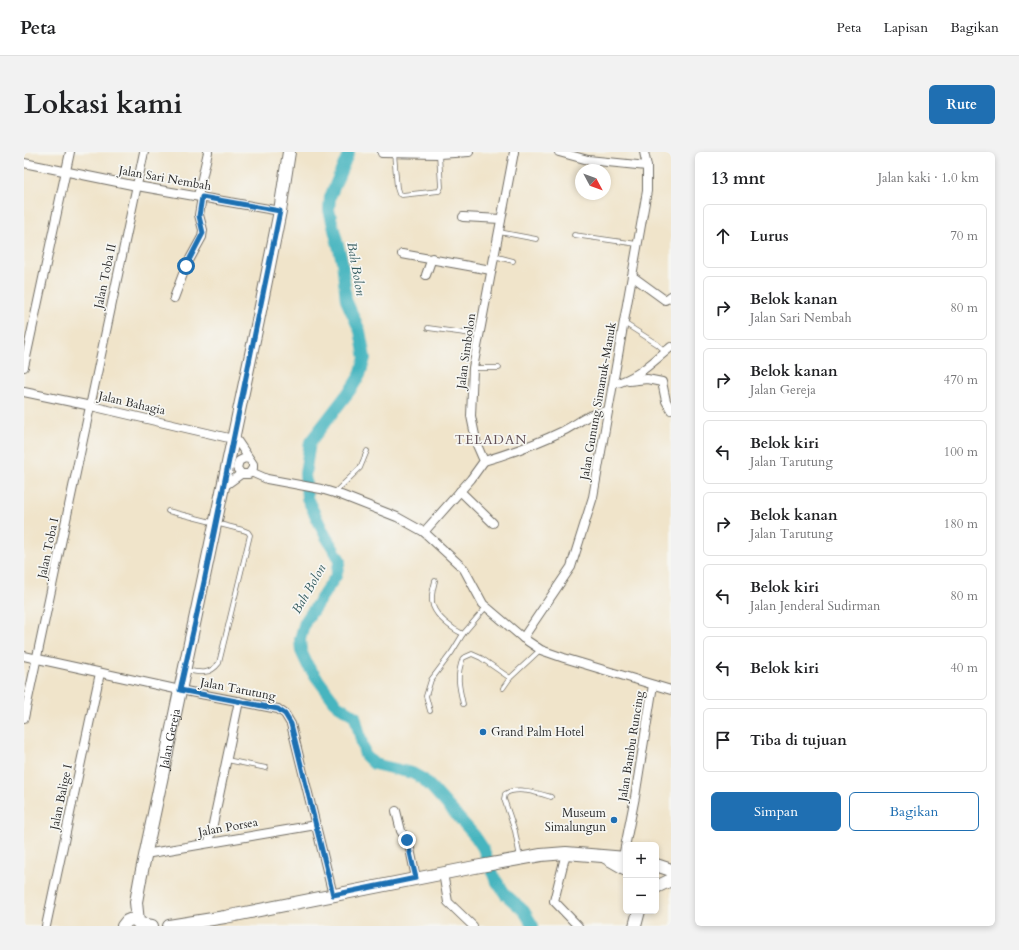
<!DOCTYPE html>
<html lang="id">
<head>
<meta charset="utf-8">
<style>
  :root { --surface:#fff; --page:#f2f2f2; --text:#202124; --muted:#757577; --line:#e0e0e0; --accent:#1f6fb2 }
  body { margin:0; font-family:Cardo,serif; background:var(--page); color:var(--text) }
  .controls { position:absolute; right:12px; bottom:12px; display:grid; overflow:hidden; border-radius:6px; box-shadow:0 2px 6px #0003 }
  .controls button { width:36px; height:36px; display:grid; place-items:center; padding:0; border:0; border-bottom:1px solid var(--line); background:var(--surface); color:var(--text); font:20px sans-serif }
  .compass { position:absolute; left:551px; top:12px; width:36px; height:36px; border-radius:50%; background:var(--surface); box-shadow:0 2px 6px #0003; rotate:131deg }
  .stop { position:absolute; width:12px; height:12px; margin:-9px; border:3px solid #1f6fb2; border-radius:50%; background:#fff }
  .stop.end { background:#1f6fb2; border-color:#fff; box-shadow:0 1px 4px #0008 }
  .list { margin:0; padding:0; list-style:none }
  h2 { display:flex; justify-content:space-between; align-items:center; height:52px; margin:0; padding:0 16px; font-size:17px }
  h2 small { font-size:13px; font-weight:400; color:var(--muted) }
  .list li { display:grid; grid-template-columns:26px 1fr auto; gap:12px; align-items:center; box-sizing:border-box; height:64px; margin:0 8px 8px; padding:0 8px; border:1px solid var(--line); border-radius:6px }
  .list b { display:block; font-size:15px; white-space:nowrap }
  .list p { margin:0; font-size:13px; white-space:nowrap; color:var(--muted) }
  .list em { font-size:13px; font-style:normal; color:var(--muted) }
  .actions { display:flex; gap:8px; padding:12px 16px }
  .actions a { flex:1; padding:9px 0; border:1px solid var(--accent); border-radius:6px; text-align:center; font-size:14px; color:var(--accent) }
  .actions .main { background:var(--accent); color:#fff }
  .icon { flex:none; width:22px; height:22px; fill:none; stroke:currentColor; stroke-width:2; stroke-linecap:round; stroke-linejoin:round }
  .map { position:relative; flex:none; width:647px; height:774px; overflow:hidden; border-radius:6px }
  header { display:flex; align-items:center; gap:24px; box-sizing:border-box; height:56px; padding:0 20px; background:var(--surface); border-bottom:1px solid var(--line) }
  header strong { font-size:19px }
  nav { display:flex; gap:22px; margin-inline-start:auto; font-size:14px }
  .intro { display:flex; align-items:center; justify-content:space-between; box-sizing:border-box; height:96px; padding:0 24px }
  h1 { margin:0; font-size:28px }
  .button { padding:10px 18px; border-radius:6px; background:var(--accent); color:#fff; font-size:14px; font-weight:700 }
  main { display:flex; gap:24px; padding:0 24px }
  aside { flex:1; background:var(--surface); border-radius:6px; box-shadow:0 2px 6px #0003 }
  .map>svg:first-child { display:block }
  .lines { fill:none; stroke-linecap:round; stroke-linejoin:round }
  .river { stroke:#46b5bf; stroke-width:12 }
  .lane-casing { stroke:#706c63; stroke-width:5.5 }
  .street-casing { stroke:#706c63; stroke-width:10 }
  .primary-casing { stroke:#706c63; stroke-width:14 }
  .lane { stroke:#fff; stroke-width:4 }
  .street { stroke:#fff; stroke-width:8 }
  .primary { stroke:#fff; stroke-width:12 }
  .route { stroke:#1f6fb2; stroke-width:5 }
  .poi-dot { fill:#1f6fb2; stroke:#f6f6f2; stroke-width:1.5 }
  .labels { text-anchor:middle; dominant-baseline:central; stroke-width:3.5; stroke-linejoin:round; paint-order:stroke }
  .street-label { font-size:12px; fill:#2b2b2b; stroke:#f6f6f2 }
  .poi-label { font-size:12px; fill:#2b2b2b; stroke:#f6f6f2; text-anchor:start }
  .water-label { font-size:13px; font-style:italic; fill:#345b5f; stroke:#f6f6f2 }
  .neighbourhood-label { font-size:13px; letter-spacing:1px; fill:#625056; stroke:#f6f6f2 }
</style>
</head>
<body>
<header>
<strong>Peta</strong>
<nav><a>Peta</a><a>Lapisan</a><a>Bagikan</a></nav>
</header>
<div class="intro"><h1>Lokasi kami</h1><a class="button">Rute</a></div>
<main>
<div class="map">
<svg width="647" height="774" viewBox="0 0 647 774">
  <rect width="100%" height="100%" fill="#f6f6f2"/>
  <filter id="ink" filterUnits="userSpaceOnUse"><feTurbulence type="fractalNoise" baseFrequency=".025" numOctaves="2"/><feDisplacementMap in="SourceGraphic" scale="8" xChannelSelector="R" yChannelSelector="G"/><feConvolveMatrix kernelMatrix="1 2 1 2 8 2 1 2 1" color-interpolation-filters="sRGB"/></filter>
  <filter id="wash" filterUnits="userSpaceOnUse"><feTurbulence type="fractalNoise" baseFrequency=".012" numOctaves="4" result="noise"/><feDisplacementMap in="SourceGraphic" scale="16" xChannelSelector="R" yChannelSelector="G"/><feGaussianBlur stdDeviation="0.9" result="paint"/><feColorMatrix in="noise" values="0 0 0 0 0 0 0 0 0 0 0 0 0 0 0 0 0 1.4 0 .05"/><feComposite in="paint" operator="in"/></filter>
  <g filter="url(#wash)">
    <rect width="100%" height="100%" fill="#f0e4ca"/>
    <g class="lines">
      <!-- river -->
      <path class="river" d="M325,0L306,45L305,58L318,109L322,148L336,179L341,206L336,223L327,237L286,290L281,322L283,346L301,383L316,408L312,424L281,470L276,487L277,499L284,514L313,553L331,564L341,603L350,612L388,621L399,627L409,637L451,684L459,696L471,727L482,743L500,759L509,774"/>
    </g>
  </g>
  <g filter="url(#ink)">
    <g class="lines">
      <!-- lane casing -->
      <g class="lane-casing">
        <g id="lane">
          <path d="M370,1L373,36L375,42L378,43L415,39L417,35L415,2"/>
          <path d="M475,80L512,87"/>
          <path d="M550,83L613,92"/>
          <path d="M470,104L489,109"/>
          <path d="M600,171L633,192L641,199"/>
          <path d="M404,176L455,183"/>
          <path d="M449,216H475"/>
          <path d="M310,341L336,316L343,299"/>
          <path d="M144,359L219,378L224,380L226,383L195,511C186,523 176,521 162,518"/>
          <path d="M411,429C409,437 406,446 409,454C413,465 428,477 439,482"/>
          <path d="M479,536L486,526L516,498"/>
          <path d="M439,552C435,535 432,523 439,506L448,502L457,506L486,526"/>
          <path d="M406,559L402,544L407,528L428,500L439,482L462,455"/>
          <path d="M203,608L242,616"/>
          <path d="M496,706L491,679L480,647L481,642C493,634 514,641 527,645"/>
        </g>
      </g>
      <!-- street casing -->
      <g class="street-casing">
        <g id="street">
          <path d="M535,0L564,8L623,14"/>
          <path d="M358,1L415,2L445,0"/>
          <path d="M0,11L113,34L256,59"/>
          <path d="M174,44L184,0"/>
          <path d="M439,65L477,67"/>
          <path d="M378,102L467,118"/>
          <path d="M402,123L408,106"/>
          <path d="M608,124L641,148L643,147L647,144"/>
          <path d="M150,146L162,114L178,85L179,78L175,63L178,45"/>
          <path d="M0,215L46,0"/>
          <path d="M605,229L623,227L638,230L642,249L647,258"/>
          <path d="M590,232C614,226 628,210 647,195"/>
          <path d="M0,240L67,254L209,287"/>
          <path d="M210,284L229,312V316L225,322H217L213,316L215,309L221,306L225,307"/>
          <path d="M460,309C487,301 514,291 539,279C555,271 566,260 584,259"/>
          <path d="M227,320L243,327L297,337L317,343L373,365L400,380L440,417L459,452L499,486L517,498L540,506L647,538"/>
          <path d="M199,335L217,322"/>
          <path d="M436,339L469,371"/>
          <path d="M400,380L447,327L460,309L453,293L447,264L449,216L490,0"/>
          <path d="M499,486L547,415L569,345L623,39V14L620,0"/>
          <path d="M0,504L156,538L254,557L261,562L267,572L309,743"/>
          <path d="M0,566L120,0"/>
          <path d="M372,659L377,679L385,692L392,726"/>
          <path d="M185,691L215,549"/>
          <path d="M542,701L530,749L554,774"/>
          <path d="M121,702L292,673"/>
          <path d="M599,705L611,645L629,533"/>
          <path d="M419,721L424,750L449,774"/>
          <path d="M22,774L76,521"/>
        </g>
      </g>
      <!-- primary casing -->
      <g class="primary-casing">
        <g id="primary">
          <path d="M581,705L602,717"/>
          <path d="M632,713L647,718"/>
          <path d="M632,735L647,728"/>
          <path id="s1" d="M114,770L112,750L116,728L234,169L256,59L265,0"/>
          <path d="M116,772L128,774"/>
          <path d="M99,774L103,769C109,766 114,768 116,774"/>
          <path d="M145,774L201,765L451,715L517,703L542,701L602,706"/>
          <path d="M611,774L615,759"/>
        </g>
      </g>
      <!-- lane -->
      <use href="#lane" class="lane"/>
      <!-- street -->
      <use href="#street" class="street"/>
      <!-- primary -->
      <use href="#primary" class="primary"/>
    </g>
  </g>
  <g class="lines" filter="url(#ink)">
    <!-- route -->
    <path class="route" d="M162,114L179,81L175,64L178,45L256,59L180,430L156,538L254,557L261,562L267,572L309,743L392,726L383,688"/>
  </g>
  <!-- markers -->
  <g class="poi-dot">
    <circle cx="459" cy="580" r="4"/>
    <circle cx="590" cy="668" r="4"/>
  </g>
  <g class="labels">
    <!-- street labels -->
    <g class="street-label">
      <text transform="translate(141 26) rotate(10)">Jalan Sari Nembah</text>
      <text transform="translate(81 124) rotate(-78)">Jalan Toba II</text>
      <text transform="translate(442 199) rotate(-82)">Jalan Simbolon</text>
      <text transform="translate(574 249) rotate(-80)">Jalan Gunung Simanuk-Manuk</text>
      <text transform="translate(108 251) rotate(13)">Jalan Bahagia</text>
      <text transform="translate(24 396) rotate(-78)">Jalan Toba I</text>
      <text transform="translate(214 537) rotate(11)">Jalan Tarutung</text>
      <text stroke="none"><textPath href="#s1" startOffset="187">Jalan Gereja</textPath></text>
      <text transform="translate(607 594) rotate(-81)">Jalan Bambu Runcing</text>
      <text transform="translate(37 645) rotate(-78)">Jalan Balige I</text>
      <text transform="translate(204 675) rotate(-10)">Jalan Porsea</text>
    </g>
    <!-- poi labels -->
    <g class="poi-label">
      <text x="467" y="580">Grand Palm Hotel</text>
      <text x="582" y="661" text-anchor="end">Museum<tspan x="582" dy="14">Simalungun</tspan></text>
    </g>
    <!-- water labels -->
    <g class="water-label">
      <text transform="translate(332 117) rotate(80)">Bah Bolon</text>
      <text transform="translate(285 437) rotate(-60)">Bah Bolon</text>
    </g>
    <!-- neighbourhood labels -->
    <g class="neighbourhood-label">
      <text x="467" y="288">TELADAN</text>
    </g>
  </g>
</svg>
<div class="controls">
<button>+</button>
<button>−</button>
</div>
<svg class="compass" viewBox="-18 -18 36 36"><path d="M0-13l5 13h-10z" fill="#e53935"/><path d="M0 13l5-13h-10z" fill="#757577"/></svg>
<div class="stop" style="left:162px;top:114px"></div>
<div class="stop end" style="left:383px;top:688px"></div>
</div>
<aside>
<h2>13 mnt<small>Jalan kaki · 1.0 km</small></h2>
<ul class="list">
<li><svg class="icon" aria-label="ahead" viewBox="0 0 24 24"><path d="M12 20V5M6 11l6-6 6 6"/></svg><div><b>Lurus</b></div><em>70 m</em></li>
<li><svg class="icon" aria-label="right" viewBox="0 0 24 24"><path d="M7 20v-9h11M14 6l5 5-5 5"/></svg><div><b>Belok kanan</b><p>Jalan Sari Nembah</p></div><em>80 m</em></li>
<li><svg class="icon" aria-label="right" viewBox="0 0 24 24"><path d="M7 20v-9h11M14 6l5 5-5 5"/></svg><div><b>Belok kanan</b><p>Jalan Gereja</p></div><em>470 m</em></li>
<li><svg class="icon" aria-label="left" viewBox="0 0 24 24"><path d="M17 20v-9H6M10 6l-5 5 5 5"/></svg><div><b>Belok kiri</b><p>Jalan Tarutung</p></div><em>100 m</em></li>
<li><svg class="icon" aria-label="right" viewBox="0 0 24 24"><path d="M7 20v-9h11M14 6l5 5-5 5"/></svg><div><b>Belok kanan</b><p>Jalan Tarutung</p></div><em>180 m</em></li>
<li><svg class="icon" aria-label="left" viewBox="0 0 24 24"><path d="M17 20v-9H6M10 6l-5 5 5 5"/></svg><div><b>Belok kiri</b><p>Jalan Jenderal Sudirman</p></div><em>80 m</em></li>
<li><svg class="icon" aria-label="left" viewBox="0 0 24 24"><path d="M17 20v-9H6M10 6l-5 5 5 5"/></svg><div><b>Belok kiri</b></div><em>40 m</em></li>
<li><svg class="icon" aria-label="arrive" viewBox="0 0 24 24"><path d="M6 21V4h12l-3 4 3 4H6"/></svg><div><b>Tiba di tujuan</b></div></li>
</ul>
<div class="actions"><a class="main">Simpan</a><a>Bagikan</a></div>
</aside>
</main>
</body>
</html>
